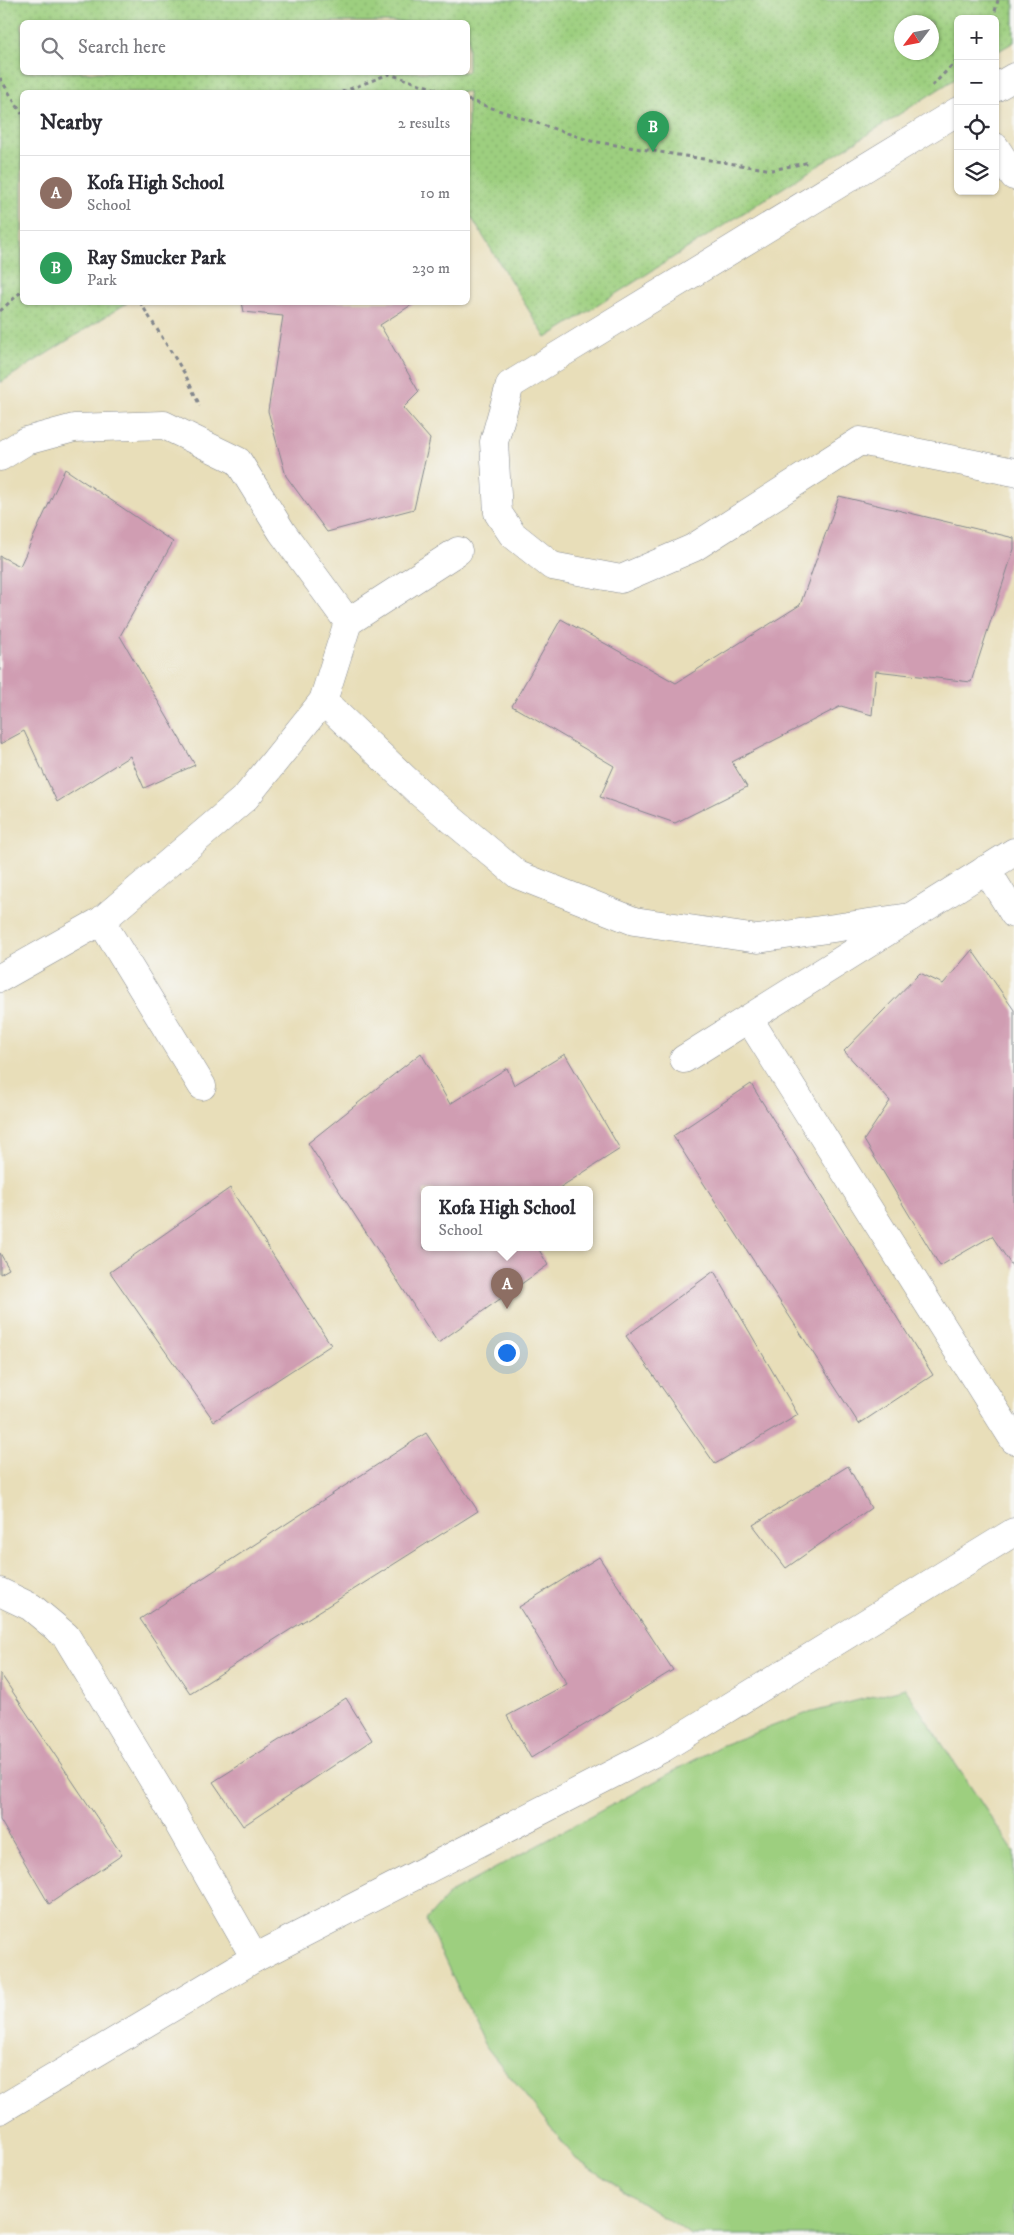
<!DOCTYPE html>
<html lang="en">
<head>
<meta charset="utf-8">
<style>
  :root { --surface:#fff; --page:#f2f2f3; --text:#2b2b33; --muted:#7c7c81; --line:#e1e1e2; --accent:#db2777 }
  body { margin:0; font-family:"IM FELL DW Pica",serif; background:var(--page); color:var(--text) }
  .controls { position:absolute; right:15px; top:15px; display:grid; overflow:hidden; border-radius:8px; box-shadow:0 1px 4px #0004 }
  .controls button { width:45px; height:45px; display:grid; place-items:center; padding:0; border:0; border-bottom:1px solid var(--line); background:var(--surface); color:var(--text); font:25px sans-serif }
  .compass { position:absolute; left:894px; top:15px; width:45px; height:45px; border-radius:50%; background:var(--surface); box-shadow:0 1px 4px #0004; rotate:238deg }
  .you { position:absolute; left:506px; top:1352px; width:18px; height:18px; margin:-12px; border:4px solid #fff; border-radius:50%; background:#1a73e8; box-shadow:0 0 0 8px #1a73e833 }
  .badge { display:grid; place-items:center; width:32px; height:32px; border-radius:50%; background:var(--accent); color:#fff; font-size:16px; font-weight:700 }
  .pin { position:absolute; translate:-50% -41px; filter:drop-shadow(0 1px 2px #0008) }
  .pin::after { content:''; position:absolute; top:26px; width:18px; height:15px; background:inherit; clip-path:polygon(0 0,100% 0,50% 100%) }
  .popup { position:absolute; left:421px; top:1186px; width:172px; height:65px; box-sizing:border-box; display:grid; place-content:center; border-radius:8px; background:var(--surface); filter:drop-shadow(0 1px 4px #0005); font-size:16px; white-space:nowrap; color:var(--muted) }
  .popup b { font-size:19px; color:var(--text) }
  .popup::after { content:''; position:absolute; left:50%; top:100%; margin-left:-10px; border:10px solid transparent; border-top-color:var(--surface) }
  .list { margin:0; padding:0; list-style:none }
  h2 { display:flex; justify-content:space-between; align-items:center; height:65px; margin:0; padding:0 20px; font-size:21px }
  h2 small { font-size:16px; font-weight:400; color:var(--muted) }
  .list li { display:grid; grid-template-columns:32px 1fr auto; gap:15px; align-items:center; box-sizing:border-box; height:75px; padding:0 20px; border-top:1px solid var(--line) }
  .list b { display:block; font-size:19px; white-space:nowrap }
  .list p { margin:0; font-size:16px; white-space:nowrap; color:var(--muted) }
  .list em { font-size:16px; font-style:normal; color:var(--muted) }
  .icon { flex:none; width:28px; height:28px; fill:none; stroke:currentColor; stroke-width:2; stroke-linecap:round; stroke-linejoin:round }
  .map { position:relative; flex:none; width:1014px; height:2235px; overflow:hidden }
  .search { position:absolute; background:var(--surface); box-shadow:0 1px 4px #0004; left:20px; top:20px; width:450px; height:55px; display:flex; align-items:center; gap:12px; box-sizing:border-box; padding:0 18px; border-radius:8px; color:var(--muted); font-size:19px }
  .panel { position:absolute; background:var(--surface); box-shadow:0 1px 4px #0004; left:20px; top:90px; width:450px; height:215px; border-radius:8px }
  .map>svg:first-child { display:block }
  .grass { fill:#9dcf7f; stroke:#5c7f6e }
  .park { fill:url(#park-dots); stroke:#5c7f6e; fill-rule:evenodd }
  .building { fill:#d09db2 }
  .lines { fill:none; stroke-linecap:round; stroke-linejoin:round }
  .minor-casing { stroke:#82868c; stroke-width:29 }
  .path { stroke:#82868c; stroke-width:3; stroke-dasharray:4 4; stroke-linecap:butt }
  .minor { stroke:#fff; stroke-width:28 }
</style>
</head>
<body>
<div class="map">
<svg width="1014" height="2235" viewBox="0 0 1014 2235">
  <defs>
    <pattern id="park-dots" width="8" height="8" patternUnits="userSpaceOnUse" patternTransform="scale(1.25)"><rect width="8" height="8" fill="#9dcf7f"/><path d="M2 2h.1M6 6h.1" fill="none" stroke="#87b270" stroke-width="1.8" stroke-linecap="round"/></pattern>
  </defs>
  <rect width="100%" height="100%" fill="#f6f6f2"/>
  <filter id="ink" filterUnits="userSpaceOnUse"><feTurbulence type="fractalNoise" baseFrequency=".02" numOctaves="2"/><feDisplacementMap in="SourceGraphic" scale="10" xChannelSelector="R" yChannelSelector="G"/><feConvolveMatrix kernelMatrix="1 2 1 2 8 2 1 2 1" color-interpolation-filters="sRGB"/></filter>
  <filter id="wash" filterUnits="userSpaceOnUse"><feTurbulence type="fractalNoise" baseFrequency=".0096" numOctaves="4" result="noise"/><feDisplacementMap in="SourceGraphic" scale="20" xChannelSelector="R" yChannelSelector="G"/><feGaussianBlur stdDeviation="1.12" result="paint"/><feColorMatrix in="noise" values="0 0 0 0 0 0 0 0 0 0 0 0 0 0 0 0 0 1.4 0 .05"/><feComposite in="paint" operator="in"/></filter>
  <g filter="url(#wash)">
    <rect width="100%" height="100%" fill="#e8deb9"/>
    <!-- grass -->
    <path class="grass" d="M905,1688L1014,1852V2235H691L576,2159L484,2044L426,1920L450,1893L720,1746L805,1714Z"/>
    <!-- park -->
    <path class="park" d="M0,0H1014V42L995,53V19H958V77L546,338L468,212V92H22V302L127,303L0,383ZM22,22H468V72H22ZM902,22H932V52H902Z"/>
    <g id="blocks">
      <!-- building -->
      <g class="building">
        <path d="M242,302H416L380,325L419,392L403,408L430,439L414,509L327,532L286,476L268,411L283,316L244,312Z"/>
        <path d="M65,469L173,542L120,636L195,765L144,788L130,756L57,802L24,731L0,744V556L20,566Z"/>
        <path d="M839,496L1014,538V549L971,682L876,671L872,715L841,706L732,762L747,787L675,823L600,797L614,766L512,706L561,619L676,683L800,605Z"/>
        <path d="M972,950L1014,1010V1269L992,1236L940,1266L864,1140L890,1101L844,1051L920,973L943,984Z"/>
        <path d="M421,1053L450,1104L507,1068L514,1085L565,1054L620,1149L556,1190H424V1248H538L548,1265L438,1343L308,1143Z"/>
        <path d="M751,1084L933,1375L859,1424L673,1136Z"/>
        <path d="M230,1188L331,1345L214,1421L110,1272Z"/>
        <path d="M0,1253L9,1269L0,1274Z"/>
        <path d="M714,1271L798,1415L715,1464L626,1336Z"/>
        <path d="M426,1433L478,1511L190,1693L140,1619Z"/>
        <path d="M848,1466L871,1508L786,1568L753,1525Z"/>
        <path d="M599,1557L673,1670L531,1758L507,1716L567,1684L519,1607Z"/>
        <path d="M0,1673L122,1855L49,1904L0,1820Z"/>
        <path d="M346,1698L372,1740L243,1826L213,1782Z"/>
      </g>
    </g>
  </g>
  <g filter="url(#ink)">
    <use href="#blocks" fill-opacity="0" stroke="#82868c" stroke-width="1"/>
    <g class="lines">
      <!-- minor casing -->
      <g class="minor-casing">
        <g id="minor">
          <path d="M995,88L1014,77"/>
          <path d="M958,111L510,385L494,442L498,513L512,534L552,566L621,579L693,548L860,441L1014,472"/>
          <path d="M995,147L1014,176"/>
          <path d="M0,457L26,441L74,428L164,425L238,461L282,532L348,622L323,701L246,797L101,921L0,978"/>
          <path d="M348,622L458,551"/>
          <path d="M323,701L420,793L518,875L634,921L758,939L910,917"/>
          <path d="M986,869L1014,914"/>
          <path d="M101,921L202,1086"/>
          <path d="M749,1019L1014,1440"/>
          <path d="M684,1059L1014,852"/>
          <path d="M0,1592L31,1607L66,1636L161,1793L255,1958"/>
          <path d="M0,2110L255,1958L663,1748L1014,1532"/>
        </g>
      </g>
      <!-- path -->
      <g class="path">
        <path d="M993,19L998,0"/>
        <path d="M0,78L22,114"/>
        <path d="M932,86L958,59"/>
        <path d="M342,92L389,74L445,92"/>
        <path d="M468,100L591,141L772,170L810,162"/>
        <path d="M140,302L185,374L200,406"/>
        <path d="M0,311L22,291"/>
      </g>
      <!-- minor -->
      <use href="#minor" class="minor"/>
    </g>
  </g>
</svg>
<div class="controls">
<button>+</button>
<button>−</button>
<button><svg class="icon" aria-label="locate" viewBox="0 0 24 24"><circle cx="12" cy="12" r="6"/><path d="M12 2v4M12 18v4M2 12h4M18 12h4"/></svg></button>
<button><svg class="icon" aria-label="layers" viewBox="0 0 24 24"><path d="M12 4l9 5-9 5-9-5zM3 14l9 5 9-5"/></svg></button>
</div>
<svg class="compass" viewBox="-18 -18 36 36"><path d="M0-13l5 13h-10z" fill="#e53935"/><path d="M0 13l5-13h-10z" fill="#7c7c81"/></svg>
<div class="you"></div>
<div class="pin badge" style="left:507px;top:1309px;background:#8d6e63">A</div>
<div class="popup"><b>Kofa High School</b>School</div>
<div class="pin badge" style="left:653px;top:152px;background:#2e9e5b">B</div>
<div class="search"><svg class="icon" aria-label="search" viewBox="0 0 24 24"><circle cx="10" cy="10" r="6"/><path d="M15 15l6 6"/></svg>Search here</div>
<section class="panel">
<h2>Nearby<small>2 results</small></h2>
<ul class="list">
<li><span class="badge" style="background:#8d6e63">A</span><div><b>Kofa High School</b><p>School</p></div><em>10 m</em></li>
<li><span class="badge" style="background:#2e9e5b">B</span><div><b>Ray Smucker Park</b><p>Park</p></div><em>230 m</em></li>
</ul>
</section>
</div>
</body>
</html>
